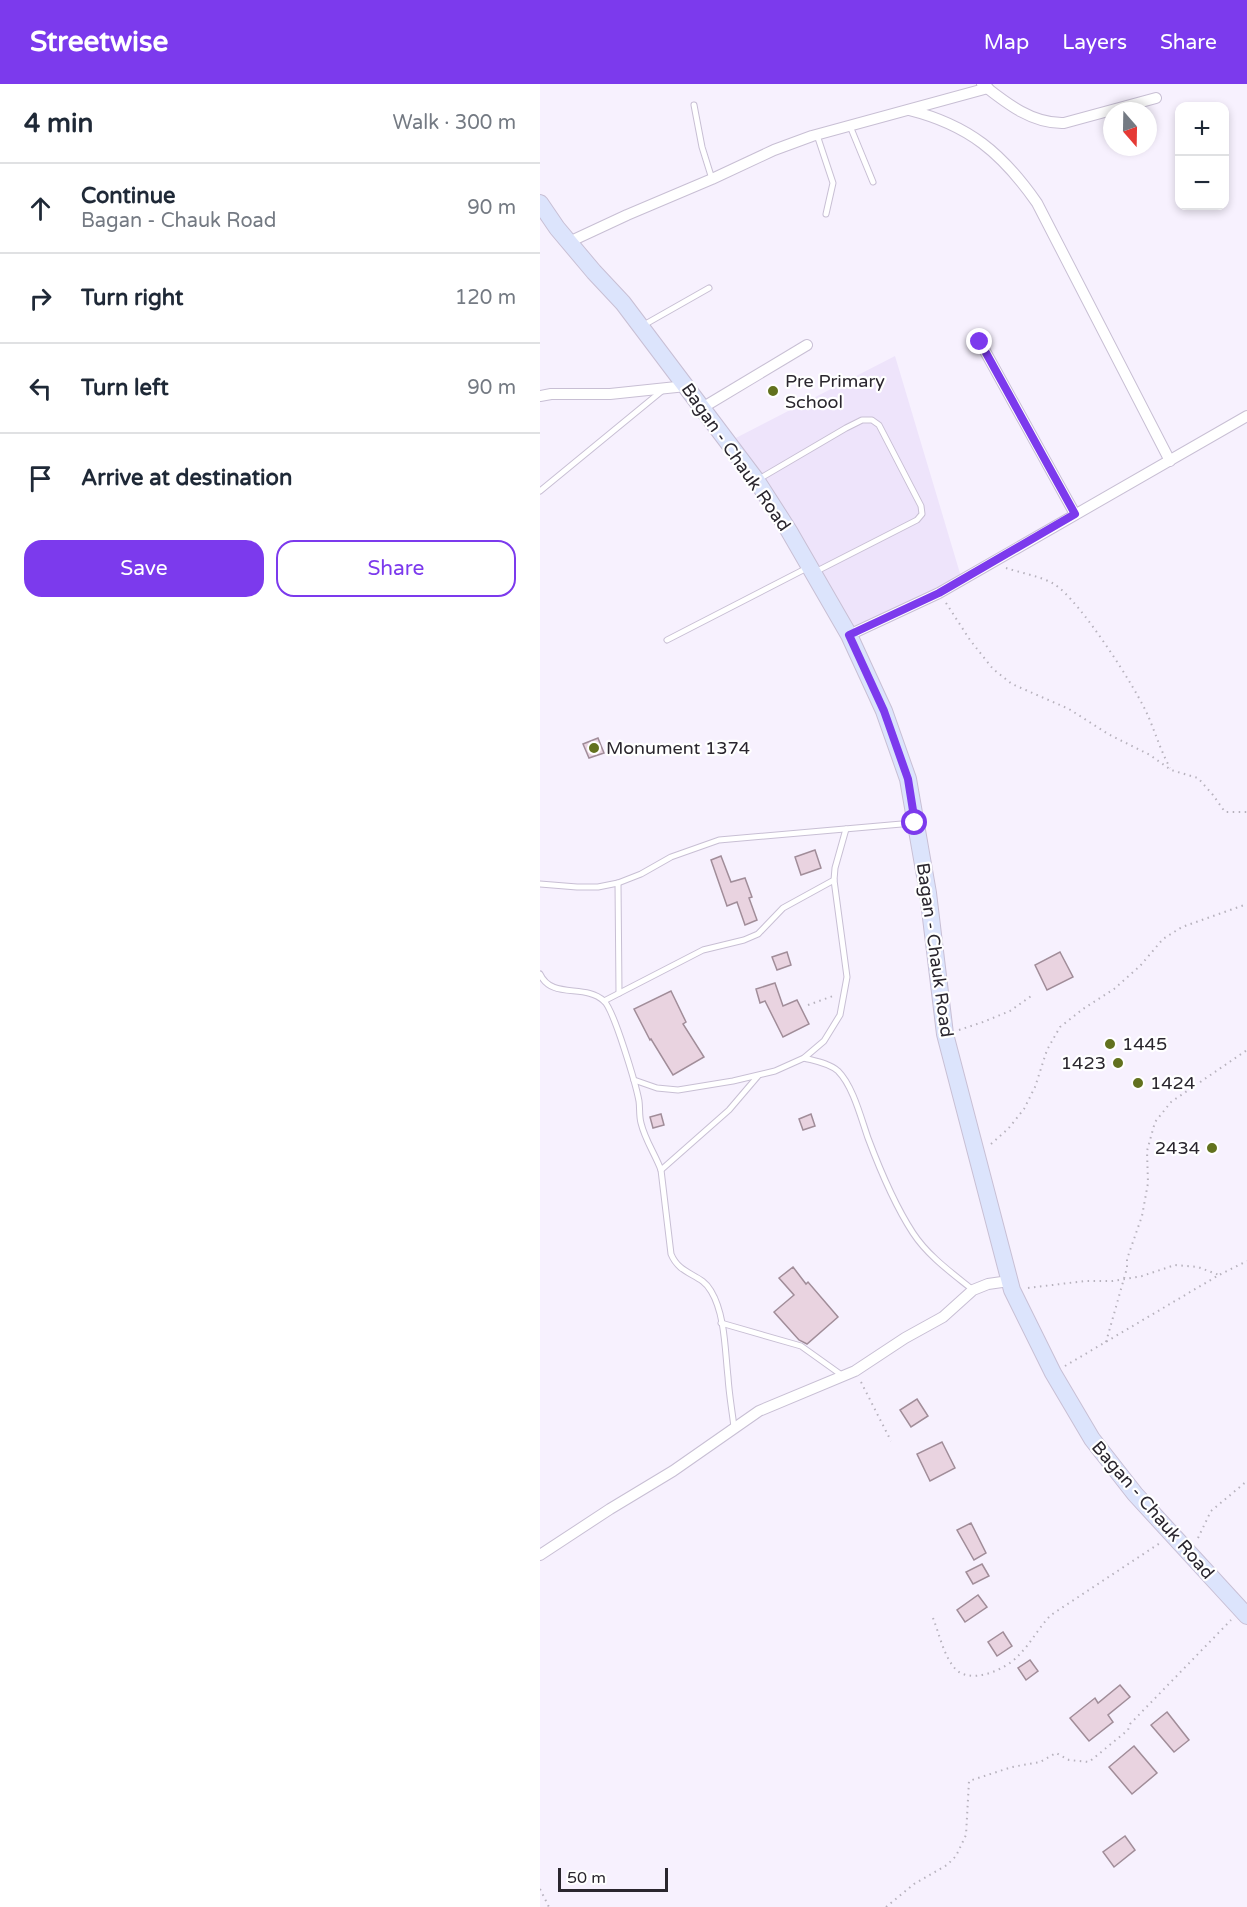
<!DOCTYPE html>
<html lang="en">
<head>
<meta charset="utf-8">
<style>
  :root { --surface:#fff; --page:#f2f2f3; --text:#1f2937; --muted:#747a83; --line:#e0e1e3; --accent:#7c3aed }
  body { margin:0; font-family:"Varela Round",sans-serif; background:var(--page); color:var(--text) }
  .controls { position:absolute; right:18px; top:18px; display:grid; overflow:hidden; border-radius:12px; box-shadow:0 3px 9px #0003 }
  .controls button { width:54px; height:54px; display:grid; place-items:center; padding:0; border:0; border-bottom:2px solid var(--line); background:var(--surface); color:var(--text); font:30px sans-serif }
  .compass { position:absolute; left:563px; top:18px; width:54px; height:54px; border-radius:50%; background:var(--surface); box-shadow:0 3px 9px #0003; rotate:160deg }
  .scale { position:absolute; left:18px; bottom:15px; width:110px; box-sizing:border-box; padding-left:6px; border:3px solid #2a262e; border-top:0; font-size:16px; line-height:21px; white-space:nowrap; color:#2a262e; -webkit-text-stroke:4px #fff; paint-order:stroke }
  .stop { position:absolute; width:18px; height:18px; margin:-14px; border:4px solid #7c3aed; border-radius:50%; background:#fff }
  .stop.end { background:#7c3aed; border-color:#fff; box-shadow:0 2px 6px #0008 }
  .list { margin:0; padding:0; list-style:none }
  h2 { display:flex; justify-content:space-between; align-items:center; height:78px; margin:0; padding:0 24px; font-size:26px }
  h2 small { font-size:20px; font-weight:400; color:var(--muted) }
  .list li { display:grid; grid-template-columns:39px 1fr auto; gap:18px; align-items:center; box-sizing:border-box; height:90px; padding:0 24px; border-top:2px solid var(--line) }
  .list b { display:block; font-size:22px; white-space:nowrap }
  .list p { margin:0; font-size:20px; white-space:nowrap; color:var(--muted) }
  .list em { font-size:20px; font-style:normal; color:var(--muted) }
  .actions { display:flex; gap:12px; padding:18px 24px }
  .actions a { flex:1; padding:14px 0; border:2px solid var(--accent); border-radius:18px; text-align:center; font-size:21px; color:var(--accent) }
  .actions .main { background:var(--accent); color:#fff }
  .icon { flex:none; width:33px; height:33px; fill:none; stroke:currentColor; stroke-width:2; stroke-linecap:round; stroke-linejoin:round }
  .map { position:relative; flex:none; width:707px; height:1823px; overflow:hidden }
  header { display:flex; align-items:center; gap:36px; box-sizing:border-box; height:84px; padding:0 30px; background:var(--accent); color:#fff }
  header strong { font-size:28px }
  nav { display:flex; gap:33px; margin-inline-start:auto; font-size:21px }
  main { display:flex }
  aside { flex:1; background:var(--surface) }
  .map>svg:first-child { display:block }
  .built { fill:#eee4fb }
  .building { fill:#e9d3e0; stroke:#a18d99; stroke-width:1.5 }
  .lines { fill:none; stroke-linecap:round; stroke-linejoin:round }
  .service-casing { stroke:#c8bfd4; stroke-width:7 }
  .minor-casing { stroke:#c8bfd4; stroke-width:12 }
  .secondary-casing { stroke:#c8bfd4; stroke-width:18 }
  .path { stroke:#b7b2bd; stroke-width:2; stroke-dasharray:1.5 4.5; stroke-linecap:butt }
  .service { stroke:#fff; stroke-width:5 }
  .minor { stroke:#fff; stroke-width:10 }
  .secondary { stroke:#dce4fc; stroke-width:16 }
  .route { stroke:#7c3aed; stroke-width:8 }
  .poi-dot { fill:#62711e; stroke:#fff; stroke-width:2 }
  .labels { text-anchor:middle; dominant-baseline:central; stroke-width:4.5; stroke-linejoin:round; paint-order:stroke }
  .poi-label { font-size:18px; fill:#2a262e; stroke:#fff; text-anchor:start }
  .street-label { font-size:18px; fill:#2a262e; stroke:#fff }
</style>
</head>
<body>
<header>
<strong>Streetwise</strong>
<nav><a>Map</a><a>Layers</a><a>Share</a></nav>
</header>
<main>
<aside>
<h2>4 min<small>Walk · 300 m</small></h2>
<ul class="list">
<li><svg class="icon" aria-label="ahead" viewBox="0 0 24 24"><path d="M12 20V5M6 11l6-6 6 6"/></svg><div><b>Continue</b><p>Bagan - Chauk Road</p></div><em>90 m</em></li>
<li><svg class="icon" aria-label="right" viewBox="0 0 24 24"><path d="M7 20v-9h11M14 6l5 5-5 5"/></svg><div><b>Turn right</b></div><em>120 m</em></li>
<li><svg class="icon" aria-label="left" viewBox="0 0 24 24"><path d="M17 20v-9H6M10 6l-5 5 5 5"/></svg><div><b>Turn left</b></div><em>90 m</em></li>
<li><svg class="icon" aria-label="arrive" viewBox="0 0 24 24"><path d="M6 21V4h12l-3 4 3 4H6"/></svg><div><b>Arrive at destination</b></div></li>
</ul>
<div class="actions"><a class="main">Save</a><a>Share</a></div>
</aside>
<div class="map">
<svg width="707" height="1823" viewBox="0 0 707 1823">
  <rect width="100%" height="100%" fill="#f7f1fe"/>
  <!-- built -->
  <path class="built" d="M355,272L422,496L309,551L188,358Z"/>
  <!-- building -->
  <g class="building">
    <path d="M58,654L64,669L49,674L43,660Z"/>
    <path d="M275,766L281,784L261,791L255,773Z"/>
    <path d="M181,772L191,798L205,794L212,813L209,814L217,836L205,841L197,818L187,822L171,776Z"/>
    <path d="M247,868L251,881L237,886L232,873Z"/>
    <path d="M520,868L533,893L507,906L495,881Z"/>
    <path d="M235,899L243,922L257,916L269,940L243,953L225,917L220,919L216,905Z"/>
    <path d="M131,907L146,938L143,940L164,973L133,991L111,955L110,956L94,925Z"/>
    <path d="M121,1030L124,1041L113,1044L110,1033Z"/>
    <path d="M271,1030L275,1042L263,1046L259,1035Z"/>
    <path d="M253,1183L266,1200L268,1198L298,1233L267,1260L259,1256L234,1228L254,1211L239,1194Z"/>
    <path d="M377,1315L388,1332L371,1343L360,1326Z"/>
    <path d="M402,1358L415,1384L390,1397L377,1370Z"/>
    <path d="M431,1439L446,1469L434,1476L417,1446Z"/>
    <path d="M442,1480L449,1492L433,1500L426,1488Z"/>
    <path d="M438,1511L447,1523L425,1538L417,1526Z"/>
    <path d="M463,1548L472,1562L457,1572L448,1558Z"/>
    <path d="M490,1576L498,1587L486,1596L478,1584Z"/>
    <path d="M580,1601L590,1613L568,1631L573,1638L549,1657L530,1634L555,1614L558,1619Z"/>
    <path d="M627,1628L649,1656L634,1668L611,1641Z"/>
    <path d="M594,1662L617,1689L592,1710L569,1683Z"/>
    <path d="M585,1752L595,1766L574,1783L563,1768Z"/>
  </g>
  <g class="lines">
    <!-- service casing -->
    <g class="service-casing">
      <g id="service">
        <path d="M154,21L162,63L172,95"/>
        <path d="M310,42L333,98"/>
        <path d="M277,51L293,99L286,130"/>
        <path d="M102,242L169,204"/>
        <path d="M219,395L306,344L322,336H332L339,341L381,422L382,430L377,436L275,488"/>
        <path d="M0,407L123,306"/>
        <path d="M127,556L267,484"/>
        <path d="M78,799L79,909"/>
        <path d="M0,800L37,803H58L78,799L101,790L131,773L179,756L373,739"/>
        <path d="M0,890C12,916 45,899 64,917C74,926 96,1001 99,1017C100,1024 99,1032 101,1039C105,1056 115,1070 121,1086L131,1170C140,1192 161,1189 171,1207C185,1230 185,1266 188,1293C189,1310 192,1326 194,1343"/>
        <path d="M64,917L163,866L204,856L218,850L243,824L294,796L295,784L306,745"/>
        <path d="M264,974C275,977 289,979 298,987C313,1002 321,1034 328,1054C340,1086 354,1120 373,1149C388,1172 412,1189 433,1206"/>
        <path d="M94,996L117,1004L138,1006L193,997L235,987L264,974L284,957L300,931L307,893L294,796"/>
        <path d="M121,1086L189,1026L218,992"/>
        <path d="M181,1239L261,1262L303,1292"/>
      </g>
    </g>
    <!-- minor casing -->
    <g class="minor-casing">
      <g id="minor">
        <path d="M442,0C466,19 492,40 524,39L616,14"/>
        <path d="M369,26C429,41 462,69 497,119L630,377"/>
        <path d="M29,158L87,131L172,95L234,66L272,52L448,4"/>
        <path d="M440,258L535,430"/>
        <path d="M0,312L11,310H70L146,302"/>
        <path d="M162,324L267,261"/>
        <path d="M309,551L399,509L707,332"/>
        <path d="M0,1471L70,1425L133,1387L219,1327L315,1287L365,1254L403,1233L433,1206L448,1200L469,1197"/>
      </g>
    </g>
    <!-- secondary casing -->
    <g class="secondary-casing">
      <path id="secondary" d="M0,119L17,144L54,188L83,219L217,397L249,447L309,551L344,627L368,695L388,809L405,950L472,1206L513,1289L552,1355L595,1410L707,1532"/>
    </g>
    <!-- path -->
    <g class="path">
      <path d="M466,484C481,489 500,492 514,500C539,515 597,605 609,634C616,651 621,667 630,684"/>
      <path d="M406,519L430,556L453,585L472,600L529,625L568,650L610,671L631,686L658,694L673,711L685,728H707"/>
      <path d="M268,921L293,912"/>
      <path d="M419,946L443,938L470,927L494,910"/>
      <path d="M451,1060L468,1045L484,1025L495,1003L507,966L520,943L543,925L574,905L600,882L623,855L642,843L707,820"/>
      <path d="M488,1204L545,1197H573L602,1192L635,1181L658,1183L679,1191"/>
      <path d="M566,1258L587,1184V1175L602,1132L608,1099L607,1067L615,1038L631,1018L707,966"/>
      <path d="M525,1282L679,1191L707,1177"/>
      <path d="M321,1298L351,1357"/>
      <path d="M658,1454L671,1427L707,1397"/>
      <path d="M393,1534C399,1549 403,1569 413,1582C427,1603 466,1586 479,1571C491,1559 499,1543 511,1531L620,1459"/>
      <path d="M0,1805L9,1823"/>
      <path d="M346,1823L374,1800L407,1781L416,1772L426,1751L429,1697L472,1683L500,1678L516,1669L529,1676L549,1678L588,1646L590,1640L691,1536"/>
    </g>
    <!-- service -->
    <use href="#service" class="service"/>
    <!-- minor -->
    <use href="#minor" class="minor"/>
    <!-- secondary -->
    <use href="#secondary" class="secondary"/>
  </g>
  <g class="lines">
    <!-- route -->
    <path class="route" d="M375,739L368,695L344,627L309,551L399,509L535,430L440,258"/>
  </g>
  <!-- markers -->
  <g class="poi-dot">
    <circle cx="233" cy="307" r="6"/>
    <circle cx="54" cy="664" r="6"/>
    <circle cx="570" cy="960" r="6"/>
    <circle cx="578" cy="979" r="6"/>
    <circle cx="598" cy="999" r="6"/>
    <circle cx="672" cy="1064" r="6"/>
  </g>
  <g class="labels">
    <!-- poi labels -->
    <g class="poi-label">
      <text x="245" y="297">Pre Primary<tspan x="245" dy="21">School</tspan></text>
      <text x="66" y="664">Monument 1374</text>
      <text x="582" y="960">1445</text>
      <text x="566" y="979" text-anchor="end">1423</text>
      <text x="610" y="999">1424</text>
      <text x="660" y="1064" text-anchor="end">2434</text>
    </g>
    <!-- street labels -->
    <g class="street-label">
      <text transform="translate(196 373) rotate(55)">Bagan - Chauk Road</text>
      <text transform="translate(395 866) rotate(82)">Bagan - Chauk Road</text>
      <text transform="translate(613 1426) rotate(49)">Bagan - Chauk Road</text>
    </g>
  </g>
</svg>
<div class="controls">
<button>+</button>
<button>−</button>
</div>
<svg class="compass" viewBox="-18 -18 36 36"><path d="M0-13l5 13h-10z" fill="#e53935"/><path d="M0 13l5-13h-10z" fill="#747a83"/></svg>
<div class="scale">50 m</div>
<div class="stop" style="left:375px;top:739px"></div>
<div class="stop end" style="left:440px;top:258px"></div>
</div>
</main>
</body>
</html>
